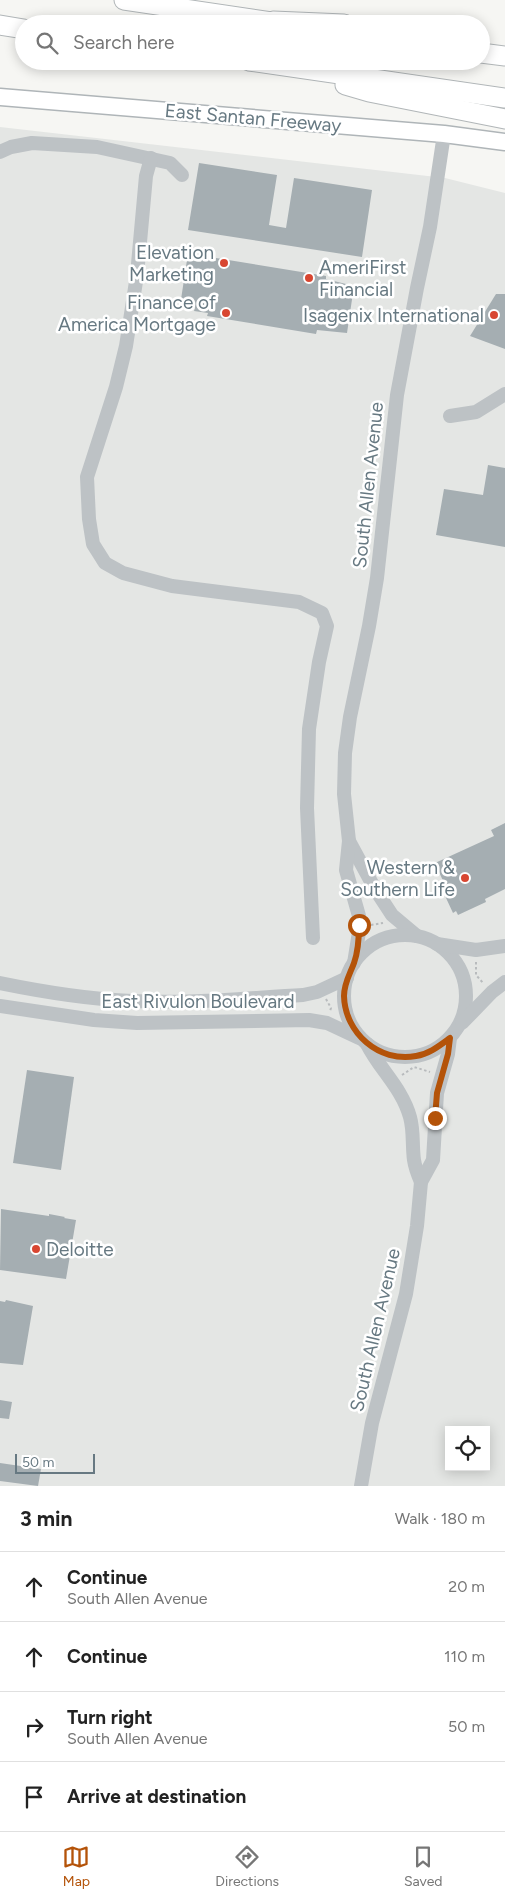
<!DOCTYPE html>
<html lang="en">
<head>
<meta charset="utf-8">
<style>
  :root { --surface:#fff; --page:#f2f2f2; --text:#222; --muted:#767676; --line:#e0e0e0; --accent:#b45309 }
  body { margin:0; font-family:Figtree,sans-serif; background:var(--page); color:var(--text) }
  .controls { position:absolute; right:15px; bottom:15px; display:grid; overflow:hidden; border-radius:0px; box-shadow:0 2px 12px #0003 }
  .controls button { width:45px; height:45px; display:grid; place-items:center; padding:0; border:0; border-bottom:1px solid var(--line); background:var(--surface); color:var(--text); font:25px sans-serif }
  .scale { position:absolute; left:15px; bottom:12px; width:80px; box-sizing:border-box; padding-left:5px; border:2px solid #677982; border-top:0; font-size:14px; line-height:18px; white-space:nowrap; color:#677982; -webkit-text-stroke:4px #fff; paint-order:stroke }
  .stop { position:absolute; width:15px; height:15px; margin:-11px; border:4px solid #b45309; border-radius:50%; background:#fff }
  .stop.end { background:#b45309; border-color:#fff; box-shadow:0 1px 5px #0008 }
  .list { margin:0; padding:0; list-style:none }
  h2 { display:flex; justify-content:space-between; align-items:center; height:65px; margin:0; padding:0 20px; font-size:21px }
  h2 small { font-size:16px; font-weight:400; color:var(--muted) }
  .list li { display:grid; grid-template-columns:32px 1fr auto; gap:15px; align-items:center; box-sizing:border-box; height:70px; padding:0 20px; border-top:1px solid var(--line) }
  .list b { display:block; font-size:19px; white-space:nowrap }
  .list p { margin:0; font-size:16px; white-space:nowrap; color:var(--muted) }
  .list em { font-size:16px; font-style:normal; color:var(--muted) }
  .icon { flex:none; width:28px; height:28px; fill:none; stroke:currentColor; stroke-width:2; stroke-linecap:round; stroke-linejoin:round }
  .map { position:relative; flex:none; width:505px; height:1486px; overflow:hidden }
  .search { position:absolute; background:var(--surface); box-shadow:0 2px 12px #0003; left:15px; right:15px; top:15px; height:55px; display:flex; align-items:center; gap:12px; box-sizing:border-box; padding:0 18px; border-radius:28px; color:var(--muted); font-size:19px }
  .sheet { height:345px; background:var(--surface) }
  nav { display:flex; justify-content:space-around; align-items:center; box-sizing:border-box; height:70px; border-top:1px solid var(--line); background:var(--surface); font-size:14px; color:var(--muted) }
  nav a { display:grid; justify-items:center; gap:2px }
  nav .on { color:var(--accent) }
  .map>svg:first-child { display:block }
  .built { fill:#e4e6e4; fill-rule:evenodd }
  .building { fill:#a5aeb2 }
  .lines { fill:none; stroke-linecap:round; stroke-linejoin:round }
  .major-casing { stroke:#afb5b8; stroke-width:19 }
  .highway-casing { stroke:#b1b6b8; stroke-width:21 }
  .path { stroke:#b8bbbd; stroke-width:2; stroke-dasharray:2.5 2.5; stroke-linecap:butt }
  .minor { stroke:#bdc2c5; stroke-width:14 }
  .major { stroke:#fff; stroke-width:16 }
  .highway { stroke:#fff; stroke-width:19 }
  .route { stroke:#b45309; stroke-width:6 }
  .poi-dot { fill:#d84631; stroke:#fff; stroke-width:2 }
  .labels { text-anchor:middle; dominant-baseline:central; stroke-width:5; stroke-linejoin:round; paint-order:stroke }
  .street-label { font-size:19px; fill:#677982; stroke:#fff }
  .poi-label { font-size:19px; fill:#677982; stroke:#fff; text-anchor:end }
</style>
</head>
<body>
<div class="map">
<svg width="505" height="1486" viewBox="0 0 505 1486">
  <rect width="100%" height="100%" fill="#f6f6f3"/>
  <!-- built -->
  <path class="built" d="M0,127L445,178L505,193V1486H0ZM449,1430H486V1467H449Z"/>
  <!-- building -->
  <g class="building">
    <path d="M199,163L277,175L269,225L286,228L294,178L372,190L362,257L188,230Z"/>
    <path d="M216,258L326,276V279L354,286L347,333L317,330L316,334L207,316L208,313L194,311L195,308L180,306L187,260L201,262L202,259L216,261Z"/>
    <path d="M496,294H505V349L470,336Z"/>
    <path d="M488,465L505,468V547L436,535L444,489L483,495Z"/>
    <path d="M505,823V889L485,899L486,902L458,915L456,911L453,913L440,885L444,883L435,863L494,836L491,830Z"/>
    <path d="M27,1070L74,1077L61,1170L13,1163Z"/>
    <path d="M1,1209L49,1216V1214L65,1217L64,1218L76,1220L66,1279L0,1270Z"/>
    <path d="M6,1300L33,1306L23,1365L0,1363V1301L5,1302Z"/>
    <path d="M0,1400L12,1402L9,1419L0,1418Z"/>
    <path d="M0,1463L41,1469L38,1486L0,1481Z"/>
  </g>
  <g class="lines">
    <!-- major casing -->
    <g class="major-casing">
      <path id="major" d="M0,97L444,134L505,142"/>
    </g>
    <!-- highway casing -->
    <g class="highway-casing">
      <g id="highway">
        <path d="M124,0L285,24"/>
        <path d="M273,21L344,24"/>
        <path d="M0,25L24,29"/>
        <path d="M481,53L505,56"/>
        <path d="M249,61L505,98"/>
        <path d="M345,85L369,92L505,119"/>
      </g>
    </g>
    <!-- path -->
    <g class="path">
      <path d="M371,925L383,923"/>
      <path d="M476,962V975L484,984"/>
      <path d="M326,999L331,1008L330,1011"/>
      <path d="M402,1075L414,1067L430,1072"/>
    </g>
    <!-- minor -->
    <g class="minor">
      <path d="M0,152L11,147L32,143L97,147L170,163L182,175"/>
      <path d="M151,158L146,176L137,275L126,346L116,387L87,477L89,519L93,544L105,563L123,573L172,586L299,602L322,613L327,626L319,662L309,729L307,808L313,938"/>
      <path d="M450,416L476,412L505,394"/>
      <path d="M349,841L375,889L392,915L417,936"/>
      <circle cx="405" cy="996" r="61"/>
      <path d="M437,944L476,950L505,946"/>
      <path d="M354,963L359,932V916L346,870L349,841L344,794L345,753L350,717L369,626L377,578L397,395L417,288L430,227L444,134"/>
      <path d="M0,983C44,992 87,999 132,1001C189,1004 246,998 303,995L317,992L347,978"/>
      <path d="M0,1006L94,1020L137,1023L309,1020L327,1023L359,1038"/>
      <path d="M462,1023L492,992L505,982"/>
      <path d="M367,1044C380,1070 402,1088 410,1117C414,1131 412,1146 414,1160C415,1167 418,1175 421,1182"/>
      <path d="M361,1486L372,1423L406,1294L417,1226L421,1182L433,1160L437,1093L448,1054L450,1038"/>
    </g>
    <!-- major -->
    <use href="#major" class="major"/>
    <!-- highway -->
    <use href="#highway" class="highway"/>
  </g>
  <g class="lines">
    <!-- route -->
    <path class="route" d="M359,925C359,937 358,952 354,963C350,974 344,983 344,996C345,1033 379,1063 416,1056C429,1054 439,1046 450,1038L448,1054L437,1093L435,1118"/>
  </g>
  <!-- markers -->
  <g class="poi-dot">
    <circle cx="224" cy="263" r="5"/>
    <circle cx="309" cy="278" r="5"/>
    <circle cx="226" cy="313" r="5"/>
    <circle cx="494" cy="315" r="5"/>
    <circle cx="465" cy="878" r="5"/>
    <circle cx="36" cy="1249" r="5"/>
  </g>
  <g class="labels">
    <!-- street labels -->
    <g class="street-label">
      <text transform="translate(253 118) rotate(5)">East Santan Freeway</text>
      <text transform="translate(368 485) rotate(-84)">South Allen Avenue</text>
      <text x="198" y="1001">East Rivulon Boulevard</text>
      <text transform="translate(375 1330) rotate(-77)">South Allen Avenue</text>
    </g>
    <!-- poi labels -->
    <g class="poi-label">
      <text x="214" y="252">Elevation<tspan x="214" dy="22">Marketing</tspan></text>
      <text x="319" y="267" text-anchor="start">AmeriFirst<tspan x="319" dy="22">Financial</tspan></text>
      <text x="216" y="302">Finance of<tspan x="216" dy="22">America Mortgage</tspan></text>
      <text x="484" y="315">Isagenix International</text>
      <text x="455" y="867">Western &amp;<tspan x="455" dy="22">Southern Life</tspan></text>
      <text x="46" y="1249" text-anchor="start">Deloitte</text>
    </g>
  </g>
</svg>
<div class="controls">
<button><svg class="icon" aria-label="locate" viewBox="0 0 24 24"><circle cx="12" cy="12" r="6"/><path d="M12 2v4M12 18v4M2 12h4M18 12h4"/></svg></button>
</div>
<div class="scale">50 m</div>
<div class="stop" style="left:359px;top:925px"></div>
<div class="stop end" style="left:435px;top:1118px"></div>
<div class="search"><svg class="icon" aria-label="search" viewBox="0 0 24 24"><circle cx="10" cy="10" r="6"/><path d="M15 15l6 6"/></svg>Search here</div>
</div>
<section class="sheet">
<h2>3 min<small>Walk · 180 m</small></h2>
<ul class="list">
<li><svg class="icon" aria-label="ahead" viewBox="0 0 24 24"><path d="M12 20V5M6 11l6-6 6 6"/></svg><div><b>Continue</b><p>South Allen Avenue</p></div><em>20 m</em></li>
<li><svg class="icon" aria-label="ahead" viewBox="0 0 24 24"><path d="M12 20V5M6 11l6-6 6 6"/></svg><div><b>Continue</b></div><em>110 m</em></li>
<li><svg class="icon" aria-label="right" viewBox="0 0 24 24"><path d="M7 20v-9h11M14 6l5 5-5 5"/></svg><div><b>Turn right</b><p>South Allen Avenue</p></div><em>50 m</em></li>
<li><svg class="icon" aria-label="arrive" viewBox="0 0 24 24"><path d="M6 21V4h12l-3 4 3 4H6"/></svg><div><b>Arrive at destination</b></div></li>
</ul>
</section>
<nav>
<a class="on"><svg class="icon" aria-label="map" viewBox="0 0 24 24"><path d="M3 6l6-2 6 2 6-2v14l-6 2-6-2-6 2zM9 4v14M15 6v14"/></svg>Map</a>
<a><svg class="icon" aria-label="directions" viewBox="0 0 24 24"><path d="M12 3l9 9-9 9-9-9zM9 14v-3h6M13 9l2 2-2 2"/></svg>Directions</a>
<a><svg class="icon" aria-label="saved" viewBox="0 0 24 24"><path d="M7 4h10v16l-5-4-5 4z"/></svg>Saved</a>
</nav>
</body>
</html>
